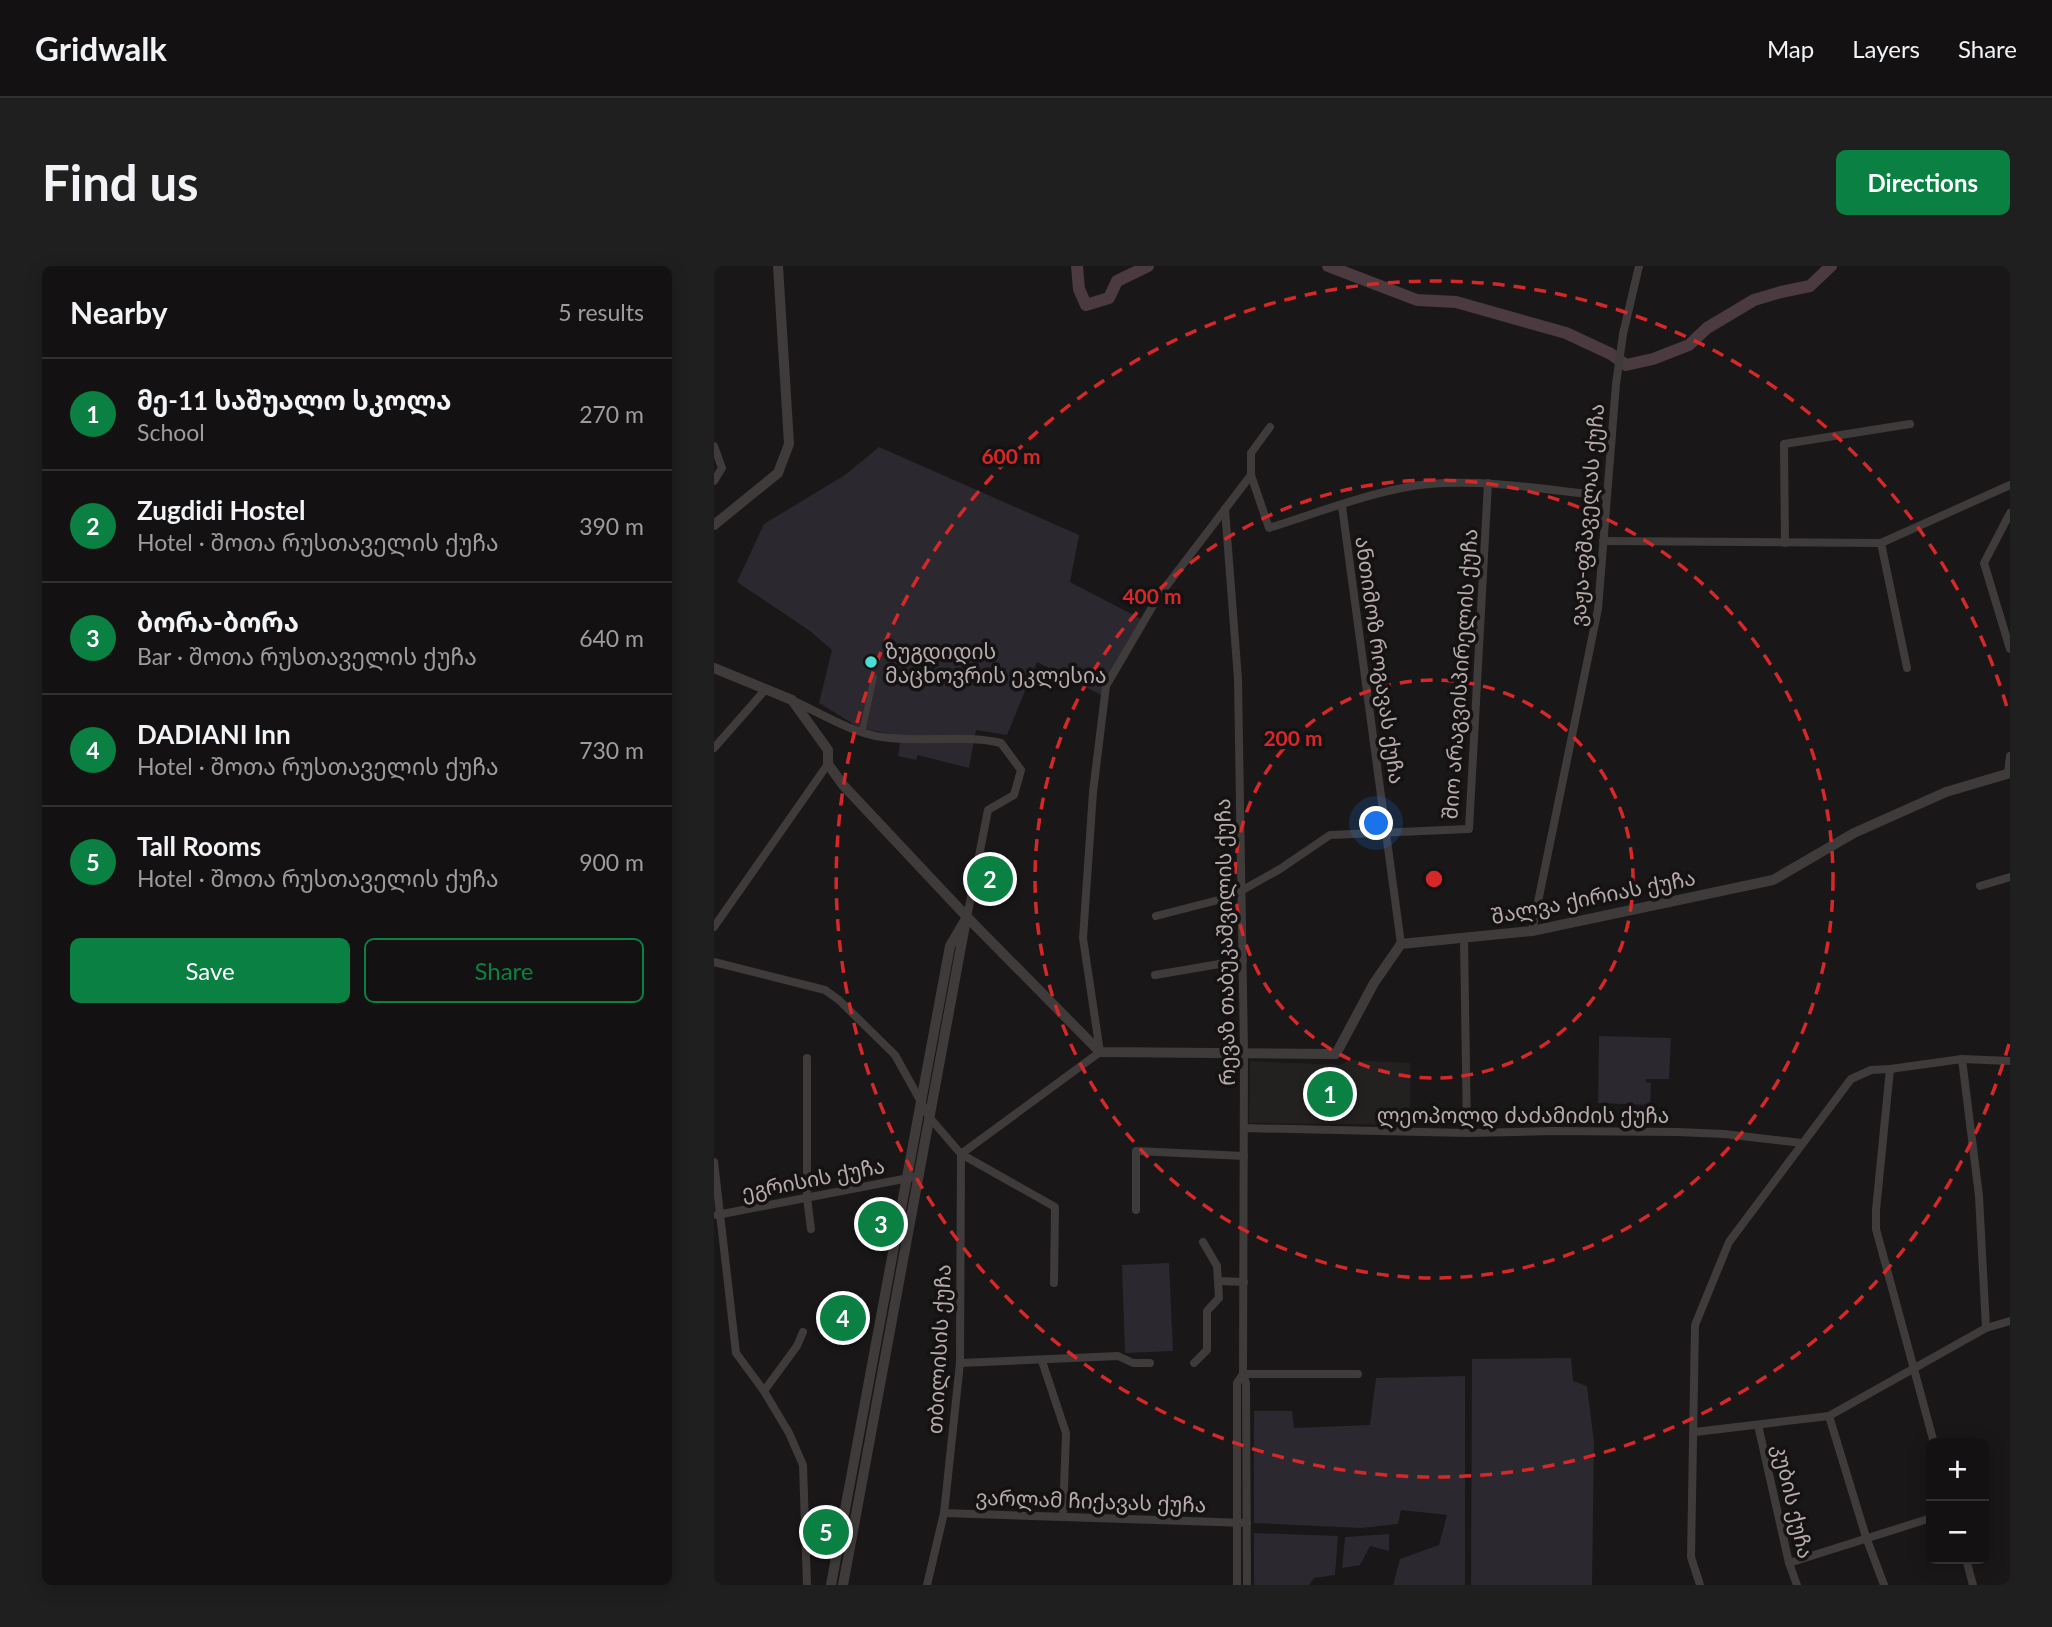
<!DOCTYPE html>
<html lang="en">
<head>
<meta charset="utf-8">
<style>
  :root { --surface:#131111; --page:#201f1f; --text:#f1f3f6; --muted:#9d9d9f; --line:#323131; --accent:#0b8043 }
  body { margin:0; font-family:Lato,"Noto Sans Georgian",sans-serif; background:var(--page); color:var(--text) }
  .controls { position:absolute; right:21px; bottom:21px; display:grid; overflow:hidden; border-radius:10px; box-shadow:0 4px 18px #0003 }
  .controls button { width:63px; height:63px; display:grid; place-items:center; padding:0; border:0; border-bottom:2px solid var(--line); background:var(--surface); color:var(--text); font:35px sans-serif }
  .you { position:absolute; left:663px; top:558px; width:24px; height:24px; margin:-18px; border:5px solid #fff; border-radius:50%; background:#1a73e8; box-shadow:0 0 0 10px #1a73e833 }
  .badge { display:grid; place-items:center; width:46px; height:46px; border-radius:50%; background:var(--accent); color:#fff; font-size:23px; font-weight:700 }
  .pin { position:absolute; translate:-50% -50%; border:4px solid #fff; box-shadow:0 2px 7px #0006 }
  .list { margin:0; padding:0; list-style:none }
  h2 { display:flex; justify-content:space-between; align-items:center; height:91px; margin:0; padding:0 28px; font-size:30px }
  h2 small { font-size:23px; font-weight:400; color:var(--muted) }
  .list li { display:grid; grid-template-columns:46px 1fr auto; gap:21px; align-items:center; box-sizing:border-box; height:112px; padding:0 28px; border-top:2px solid var(--line) }
  .list b { display:block; font-size:26px; white-space:nowrap }
  .list p { margin:0; font-size:23px; white-space:nowrap; color:var(--muted) }
  .list em { font-size:23px; font-style:normal; color:var(--muted) }
  .actions { display:flex; gap:14px; padding:21px 28px }
  .actions a { flex:1; padding:16px 0; border:2px solid var(--accent); border-radius:10px; text-align:center; font-size:24px; color:var(--accent) }
  .actions .main { background:var(--accent); color:#fff }
  .map { position:relative; flex:none; width:1296px; height:1319px; overflow:hidden; border-radius:10px }
  header { display:flex; align-items:center; gap:42px; box-sizing:border-box; height:98px; padding:0 35px; background:var(--surface); border-bottom:2px solid var(--line) }
  header strong { font-size:33px }
  nav { display:flex; gap:38px; margin-inline-start:auto; font-size:24px }
  .intro { display:flex; align-items:center; justify-content:space-between; box-sizing:border-box; height:168px; padding:0 42px }
  h1 { margin:0; font-size:49px }
  .button { padding:18px 32px; border-radius:10px; background:var(--accent); color:#fff; font-size:24px; font-weight:700 }
  main { display:flex; gap:42px; padding:0 42px }
  aside { flex:1; background:var(--surface); border-radius:10px; box-shadow:0 4px 18px #0003 }
  .map>svg:first-child { display:block }
  .built { fill:#232120 }
  .green { fill:#2b2830 }
  .lines { fill:none; stroke-linecap:round; stroke-linejoin:round }
  .river { stroke:#4b3a3f; stroke-width:12 }
  .pedestrian { stroke:#3f3b3a; stroke-width:6 }
  .minor { stroke:#3f3b3a; stroke-width:8 }
  .tertiary { stroke:#3f3b3a; stroke-width:10 }
  .ring { fill:none; stroke:#d62828; stroke-width:3.5; stroke-dasharray:12 9 }
  .poi-dot { fill:#49ded5; stroke:#141212; stroke-width:2.5 }
  .labels { text-anchor:middle; dominant-baseline:central; stroke-width:7; stroke-linejoin:round; paint-order:stroke }
  .street-label { font-size:21px; fill:#b7abab; stroke:#141212 }
  .poi-label { font-size:21px; fill:#b7abab; stroke:#141212; text-anchor:start }
  .centre { fill:#d62828; stroke:#141212; stroke-width:3.5 }
  .ring-label { font-size:21px; text-anchor:middle; font-weight:bold; fill:#d62828; stroke:#141212; stroke-width:7; stroke-linejoin:round; paint-order:stroke }
</style>
</head>
<body>
<header>
<strong>Gridwalk</strong>
<nav><a>Map</a><a>Layers</a><a>Share</a></nav>
</header>
<div class="intro"><h1>Find us</h1><a class="button">Directions</a></div>
<main>
<aside>
<h2>Nearby<small>5 results</small></h2>
<ul class="list">
<li><span class="badge">1</span><div><b>მე-11 საშუალო სკოლა</b><p>School</p></div><em>270 m</em></li>
<li><span class="badge">2</span><div><b>Zugdidi Hostel</b><p>Hotel · შოთა რუსთაველის ქუჩა</p></div><em>390 m</em></li>
<li><span class="badge">3</span><div><b>ბორა-ბორა</b><p>Bar · შოთა რუსთაველის ქუჩა</p></div><em>640 m</em></li>
<li><span class="badge">4</span><div><b>DADIANI Inn</b><p>Hotel · შოთა რუსთაველის ქუჩა</p></div><em>730 m</em></li>
<li><span class="badge">5</span><div><b>Tall Rooms</b><p>Hotel · შოთა რუსთაველის ქუჩა</p></div><em>900 m</em></li>
</ul>
<div class="actions"><a class="main">Save</a><a>Share</a></div>
</aside>
<div class="map">
<svg width="1296" height="1319" viewBox="0 0 1296 1319">
  <rect width="100%" height="100%" fill="#191717"/>
  <!-- built -->
  <path class="built" d="M635,794L696,797V859L535,857L536,795L626,799Z"/>
  <!-- green -->
  <g class="green">
    <path d="M165,181L365,269L356,316L427,353L391,431L323,396L293,469L262,464L255,502L204,489L202,494L184,490L187,470L146,462L105,437L118,384L96,365L23,316L50,258L131,209Z"/>
    <path d="M885,770L957,772L955,813H932V816L937,817L936,839L884,837Z"/>
    <path d="M455,997L459,1085L411,1087L408,999Z"/>
    <path d="M857,1092L859,1115L873,1120L880,1176L878,1319H757L758,1093Z"/>
    <path d="M751,1110V1319H679L686,1293L725,1279L733,1249L687,1244L684,1258L647,1262L540,1257V1145H578L580,1162L656,1159L662,1112Z"/>
    <path d="M540,1267L624,1270L621,1309L600,1312L595,1319H540Z"/>
    <path d="M675,1268V1285L656,1280L646,1299L628,1302L631,1271Z"/>
  </g>
  <g class="lines">
    <!-- river -->
    <g class="river">
      <path d="M363,0L365,23L372,39L395,32L403,15L434,0"/>
      <path d="M614,0L703,34L742,36L852,67L897,88L912,99L939,93L975,79L993,62L1040,34L1067,26L1096,20L1117,0"/>
    </g>
    <!-- pedestrian -->
    <path class="pedestrian" d="M148,466L160,411"/>
    <!-- minor -->
    <g class="minor">
      <path d="M556,161L537,187V209L555,262C603,247 667,222 715,218C774,213 833,224 891,230"/>
      <path d="M0,180L8,202L0,215"/>
      <path d="M628,240L687,678"/>
      <path d="M511,243L524,413L530,786L529,1108L532,1117L533,1319"/>
      <path d="M1296,247L1270,297L1296,383"/>
      <path d="M889,275L1167,277L1296,219"/>
      <path d="M1071,277L1070,178L1196,158"/>
      <path d="M1167,277L1193,402"/>
      <path d="M78,434C106,447 138,467 168,471C208,477 249,468 287,477L307,504L300,529L274,544L253,651"/>
      <path d="M0,482L52,423"/>
      <path d="M1294,508L1296,490"/>
      <path d="M1266,620L1296,611"/>
      <path d="M442,650L516,631L566,603L616,569L755,563L774,217"/>
      <path d="M0,661L114,498"/>
      <path d="M818,665L884,343L902,118L909,68L925,0"/>
      <path d="M750,672L753,867"/>
      <path d="M0,696L111,724L125,734L181,789L216,852L247,888L341,941L340,1017"/>
      <path d="M441,709L529,694"/>
      <path d="M93,792V932L97,963"/>
      <path d="M1248,793L1265,930L1272,1062"/>
      <path d="M1176,803L1162,944V963L1220,1177"/>
      <path d="M530,862L753,867L839,865L964,866L1010,868L1088,877"/>
      <path d="M247,888L386,786L369,672L379,526L392,420L444,331L537,209"/>
      <path d="M0,896L22,1087L50,1125L75,1167L89,1199L93,1319"/>
      <path d="M422,944V885L530,890"/>
      <path d="M3,949L205,910"/>
      <path d="M505,1015L530,1016"/>
      <path d="M328,1095L352,1167L349,1250"/>
      <path d="M246,1097L404,1090L419,1097H436"/>
      <path d="M480,1097L493,1084V1045L505,1032L503,1000L489,976"/>
      <path d="M529,1108H644"/>
      <path d="M50,1125L83,1080L89,1066"/>
      <path d="M1115,1150L1152,1271L1170,1319"/>
      <path d="M1044,1159L1075,1297L1083,1319"/>
      <path d="M981,1166L1115,1150L1272,1062L1296,1055"/>
      <path d="M230,1247L533,1257"/>
      <path d="M1252,1293L1259,1319"/>
      <path d="M1075,1297L1217,1252"/>
      <path d="M213,1319L230,1247L246,1097L247,888"/>
      <path d="M523,1319V1117L529,1108"/>
      <path d="M986,1319L977,1291L981,1059L1015,976L1137,813L1157,804L1176,803L1248,793L1296,795"/>
    </g>
    <!-- tertiary -->
    <g class="tertiary">
      <path d="M0,259L64,207L75,178L64,0"/>
      <path d="M0,402L78,434L114,484V498L129,519L253,651L386,786L622,788L660,717L687,678L818,665L1059,614L1140,567L1232,526L1296,507"/>
      <path d="M117,1319L236,680L253,651"/>
      <path d="M129,1319L251,659"/>
    </g>
  </g>
  <!-- distance rings -->
  <g class="ring">
    <circle cx="720" cy="613" r="199"/>
    <circle cx="720" cy="613" r="399"/>
    <path d="M1295 778A598 598 0 1 1 1295 448"/>
  </g>
  <!-- markers -->
  <circle class="poi-dot" cx="157" cy="396" r="7"/>
  <g class="labels">
    <!-- street labels -->
    <g class="street-label">
      <text transform="translate(872 249) rotate(-85)">ვაჟა-ფშაველას ქუჩა</text>
      <text transform="translate(667 394) rotate(82)">ანთიმოზ როგავას ქუჩა</text>
      <text transform="translate(745 408) rotate(-86)">შიო არაგვისპირელის ქუჩა</text>
      <text transform="translate(879 630) rotate(-11)">შალვა ქირიას ქუჩა</text>
      <text transform="translate(510 676) rotate(-91)">რევაზ თაბუკაშვილის ქუჩა</text>
      <text x="809" y="848">ლეოპოლდ ძაძამიძის ქუჩა</text>
      <text transform="translate(99 912) rotate(-11)">ეგრისის ქუჩა</text>
      <text transform="translate(224 1083) rotate(-87)">თბილისის ქუჩა</text>
      <text transform="translate(377 1234) rotate(2)">ვარლამ ჩიქავას ქუჩა</text>
      <text transform="translate(1080 1235) rotate(77)">კუბის ქუჩა</text>
    </g>
    <!-- poi labels -->
    <g class="poi-label">
      <text x="171" y="384">ზუგდიდის<tspan x="171" dy="24">მაცხოვრის ეკლესია</tspan></text>
    </g>
  </g>
  <circle cx="720" cy="613" r="10" class="centre"/>
  <g class="ring-label">
    <text x="297" y="198">600 m</text>
    <text x="438" y="338">400 m</text>
    <text x="579" y="480">200 m</text>
  </g>
</svg>
<div class="controls">
<button>+</button>
<button>−</button>
</div>
<div class="you"></div>
<div class="pin badge" style="left:616px;top:828px">1</div>
<div class="pin badge" style="left:276px;top:613px">2</div>
<div class="pin badge" style="left:167px;top:958px">3</div>
<div class="pin badge" style="left:129px;top:1052px">4</div>
<div class="pin badge" style="left:112px;top:1266px">5</div>
</div>
</main>
</body>
</html>
